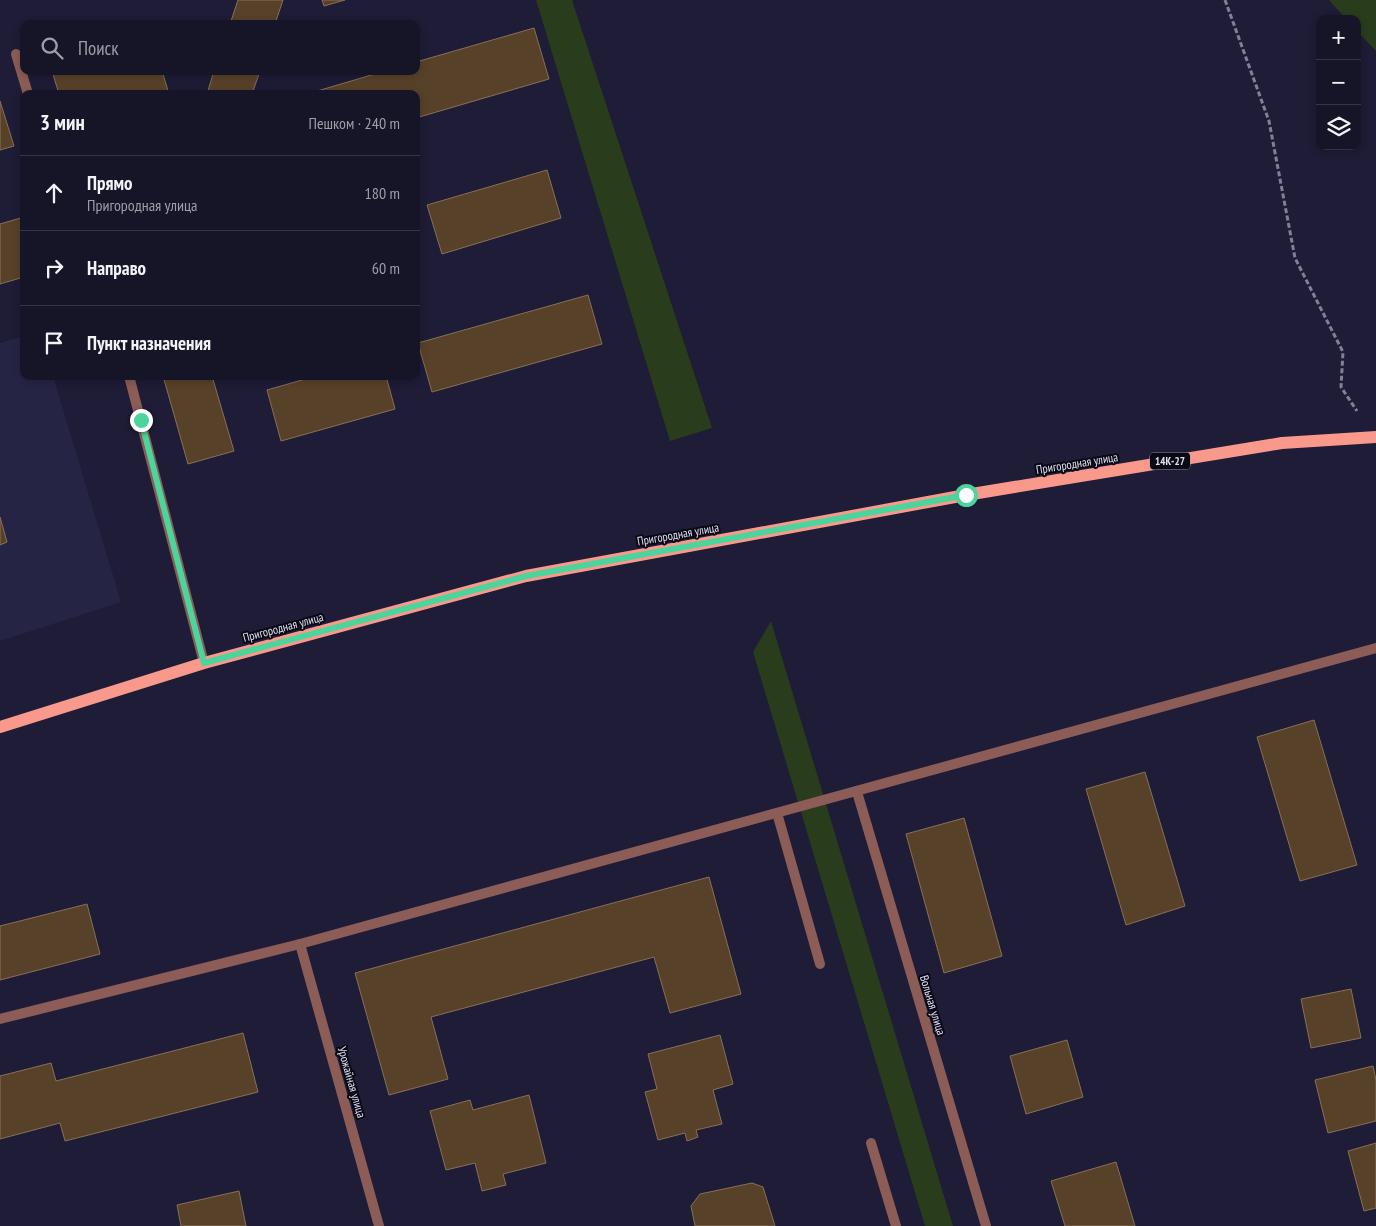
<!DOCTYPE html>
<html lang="ru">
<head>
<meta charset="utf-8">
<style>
  :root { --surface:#161528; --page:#232234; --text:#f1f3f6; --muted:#9e9fa8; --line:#353445 }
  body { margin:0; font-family:"PT Sans Narrow",sans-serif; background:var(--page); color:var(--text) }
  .controls { position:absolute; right:15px; top:15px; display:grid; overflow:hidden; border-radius:10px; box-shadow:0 2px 8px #0003 }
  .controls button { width:45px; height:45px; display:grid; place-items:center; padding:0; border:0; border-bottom:1px solid var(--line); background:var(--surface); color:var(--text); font:25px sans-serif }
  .stop { position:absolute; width:15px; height:15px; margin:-11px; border:4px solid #4bd49b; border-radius:50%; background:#fff }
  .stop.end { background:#4bd49b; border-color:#fff; box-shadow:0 1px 5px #0008 }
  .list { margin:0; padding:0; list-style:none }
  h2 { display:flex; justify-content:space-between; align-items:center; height:65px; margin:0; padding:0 20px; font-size:21px }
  h2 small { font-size:16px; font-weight:400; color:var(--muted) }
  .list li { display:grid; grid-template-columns:32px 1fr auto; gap:15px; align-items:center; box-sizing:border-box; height:75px; padding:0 20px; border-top:1px solid var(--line) }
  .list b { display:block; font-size:19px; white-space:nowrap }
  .list p { margin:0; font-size:16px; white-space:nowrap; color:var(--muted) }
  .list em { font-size:16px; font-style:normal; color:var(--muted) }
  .icon { flex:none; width:28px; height:28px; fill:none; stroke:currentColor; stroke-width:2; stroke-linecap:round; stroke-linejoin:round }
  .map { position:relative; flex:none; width:1376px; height:1226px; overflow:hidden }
  .search { position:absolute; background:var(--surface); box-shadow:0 2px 8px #0003; left:20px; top:20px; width:400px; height:55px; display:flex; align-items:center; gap:12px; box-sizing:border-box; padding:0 18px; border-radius:10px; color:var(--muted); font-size:19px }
  .panel { position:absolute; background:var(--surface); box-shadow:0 2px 8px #0003; left:20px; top:90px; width:400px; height:290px; border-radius:10px }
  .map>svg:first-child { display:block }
  .built { fill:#262445 }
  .green { fill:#293c1c }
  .building { fill:#584129; stroke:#897056 }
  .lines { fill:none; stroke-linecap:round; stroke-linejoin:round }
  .path { stroke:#818096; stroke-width:3; stroke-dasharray:5 2.5; stroke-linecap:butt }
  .lane { stroke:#8b5d56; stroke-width:10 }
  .street { stroke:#8b5d56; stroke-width:10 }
  .primary { stroke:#f8998c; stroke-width:12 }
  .route { stroke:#4bd49b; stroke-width:6 }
  .labels { text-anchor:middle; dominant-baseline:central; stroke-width:4; stroke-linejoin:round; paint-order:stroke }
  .shield { fill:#090814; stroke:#9f9faf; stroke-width:1 }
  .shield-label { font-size:11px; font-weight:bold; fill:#dfe0f2 }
  .street-label { font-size:12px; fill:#dfe0f2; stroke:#090814 }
</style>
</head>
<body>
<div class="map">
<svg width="1376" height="1226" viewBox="0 0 1376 1226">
  <rect width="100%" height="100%" fill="#1e1c36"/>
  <!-- built -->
  <path class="built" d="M24,336V376H53L121,602L0,641V343Z"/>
  <!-- green -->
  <g class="green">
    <path d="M536,0H572L712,428L670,441Z"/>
    <path d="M1329,0H1376V51L1357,31V19H1346Z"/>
    <path d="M771,621L953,1226H925L753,652Z"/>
  </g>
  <!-- building -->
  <g class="building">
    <path d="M238,0H283L275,24H230Z"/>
    <path d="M322,0H345L324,6Z"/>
    <path d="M534,28L549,79L416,118V94H307L385,71H416V62Z"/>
    <path d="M52,71H162L169,94H59Z"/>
    <path d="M214,71H260L252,94H207Z"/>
    <path d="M0,101L14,146L0,150Z"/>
    <path d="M547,170L561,218L442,254L427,205Z"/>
    <path d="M24,217V277L0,284V224Z"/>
    <path d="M588,295L602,344L432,392L418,343Z"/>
    <path d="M163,376H212L234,451L188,464Z"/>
    <path d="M316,376H386L395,409L281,441L267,390Z"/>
    <path d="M0,517L7,542L0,545Z"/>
    <path d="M1314,720L1357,865L1300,881L1257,737Z"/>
    <path d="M1145,772L1185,906L1126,925L1086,789Z"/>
    <path d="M964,818L1002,956L944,973L906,834Z"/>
    <path d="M709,877L741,994L670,1013L654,957L431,1017L448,1079L389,1095L355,973Z"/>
    <path d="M87,904L100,954L0,980V926Z"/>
    <path d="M1351,989L1361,1038L1311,1048L1301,999Z"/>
    <path d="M243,1033L258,1092L65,1141L60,1123L0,1139V1076L51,1063L56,1081Z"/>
    <path d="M720,1035L733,1084L713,1090L722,1124L696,1130L698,1137L687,1141L685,1133L658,1140L645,1092L657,1089L648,1054Z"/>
    <path d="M1067,1040L1083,1097L1026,1114L1010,1056Z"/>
    <path d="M1373,1066L1376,1080V1121L1328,1133L1315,1080Z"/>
    <path d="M529,1095L546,1163L503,1174L506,1185L482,1191L475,1163L446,1170L430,1111L470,1100L473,1110Z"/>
    <path d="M1376,1143V1208L1364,1211L1348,1151Z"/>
    <path d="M1116,1162L1135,1226H1065L1051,1181Z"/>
    <path d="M752,1183L763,1187L775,1226H695L691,1206L700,1194Z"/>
    <path d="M239,1191L246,1226H181L177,1205Z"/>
  </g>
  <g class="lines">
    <!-- path -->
    <path class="path" d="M1225,0L1269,121L1295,258L1343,352L1341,387L1357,411"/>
    <!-- lane -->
    <g class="lane">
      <path d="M16,54L28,94"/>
      <path d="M129,376L204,663"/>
    </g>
    <!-- street -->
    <g class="street">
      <path d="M857,792L986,1226"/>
      <path d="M777,813L820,964"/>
      <path d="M300,944L379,1226"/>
      <path d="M0,1019L300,944L1376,648"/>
      <path d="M871,1143L896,1226"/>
    </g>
    <!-- primary -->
    <path class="primary" d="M0,727L204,663L526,576L966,495L1282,443L1376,437"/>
  </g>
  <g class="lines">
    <!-- route -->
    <path class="route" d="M141,420L204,663L526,576L966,495"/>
  </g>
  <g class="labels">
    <!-- shield labels -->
    <rect class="shield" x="1150" y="452.5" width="40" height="17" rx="4"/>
    <g class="shield-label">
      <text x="1170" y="461">14К-27</text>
    </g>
    <!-- street labels -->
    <g class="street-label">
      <text transform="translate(1077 463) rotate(-9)">Пригородная улица</text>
      <text transform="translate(678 534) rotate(-10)">Пригородная улица</text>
      <text transform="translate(283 627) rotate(-15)">Пригородная улица</text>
      <text transform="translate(933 1005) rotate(73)">Вольная улица</text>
      <text transform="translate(352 1082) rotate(74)">Урожайная улица</text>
    </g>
  </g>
</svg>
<div class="controls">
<button>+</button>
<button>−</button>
<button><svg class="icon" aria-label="layers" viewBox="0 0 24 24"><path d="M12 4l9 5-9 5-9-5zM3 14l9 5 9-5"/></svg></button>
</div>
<div class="stop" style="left:966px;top:495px"></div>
<div class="stop end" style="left:141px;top:420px"></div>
<div class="search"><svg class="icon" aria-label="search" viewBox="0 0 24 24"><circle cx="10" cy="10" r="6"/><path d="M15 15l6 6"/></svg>Поиск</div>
<section class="panel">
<h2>3 мин<small>Пешком · 240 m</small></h2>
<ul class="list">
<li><svg class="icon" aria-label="ahead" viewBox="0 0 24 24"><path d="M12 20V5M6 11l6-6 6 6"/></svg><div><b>Прямо</b><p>Пригородная улица</p></div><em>180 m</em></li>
<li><svg class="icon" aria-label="right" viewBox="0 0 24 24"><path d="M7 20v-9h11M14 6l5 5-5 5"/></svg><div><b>Направо</b></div><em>60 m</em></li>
<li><svg class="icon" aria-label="arrive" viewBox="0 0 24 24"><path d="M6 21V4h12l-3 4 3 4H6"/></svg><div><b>Пункт назначения</b></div></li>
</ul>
</section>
</div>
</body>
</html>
